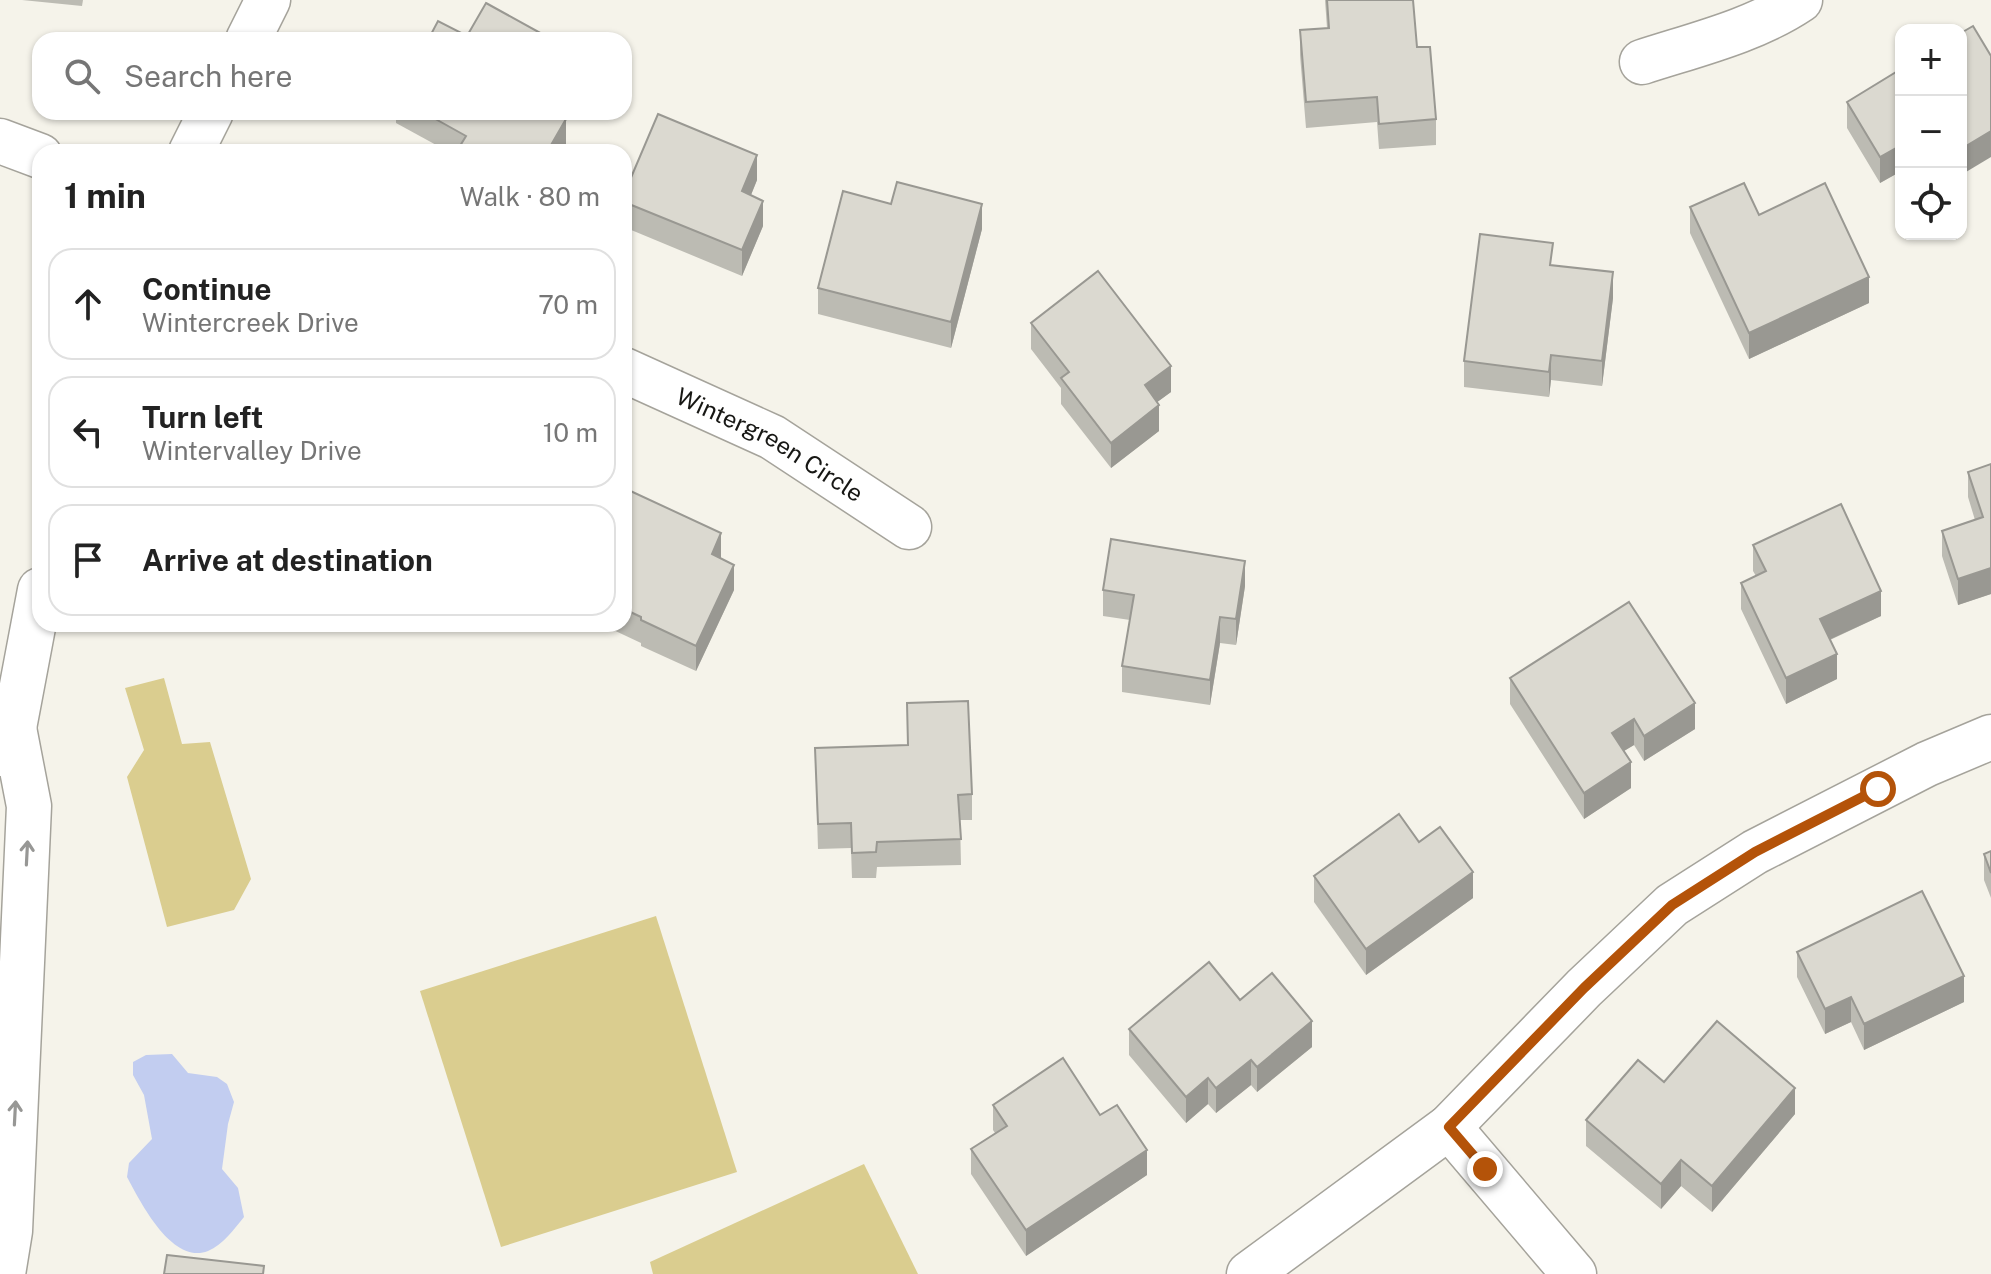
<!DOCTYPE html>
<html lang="en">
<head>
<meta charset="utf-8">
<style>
  :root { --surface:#fff; --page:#f6f6f6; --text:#222; --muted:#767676; --line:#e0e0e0 }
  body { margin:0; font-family:"Public Sans",sans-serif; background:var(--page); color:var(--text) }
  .controls { position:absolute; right:24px; top:24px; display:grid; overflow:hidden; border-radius:16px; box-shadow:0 2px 6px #0004 }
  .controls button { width:72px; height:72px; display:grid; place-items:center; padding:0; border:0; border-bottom:2px solid var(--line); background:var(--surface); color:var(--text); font:40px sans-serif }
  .stop { position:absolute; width:24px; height:24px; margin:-18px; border:6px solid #b45309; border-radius:50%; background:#fff }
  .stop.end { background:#b45309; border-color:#fff; box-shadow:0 2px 8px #0008 }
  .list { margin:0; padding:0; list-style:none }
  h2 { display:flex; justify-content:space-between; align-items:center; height:104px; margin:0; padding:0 32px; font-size:34px }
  h2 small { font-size:26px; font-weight:400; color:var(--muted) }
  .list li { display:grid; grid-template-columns:52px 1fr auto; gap:24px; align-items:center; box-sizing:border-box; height:112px; margin:0 16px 16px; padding:0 16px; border:2px solid var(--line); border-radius:24px }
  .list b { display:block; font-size:30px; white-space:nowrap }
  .list p { margin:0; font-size:26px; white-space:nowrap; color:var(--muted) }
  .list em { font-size:26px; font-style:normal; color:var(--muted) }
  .icon { flex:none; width:44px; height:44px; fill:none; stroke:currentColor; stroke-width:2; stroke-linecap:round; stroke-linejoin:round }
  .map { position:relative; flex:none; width:1991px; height:1274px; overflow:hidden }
  .search { position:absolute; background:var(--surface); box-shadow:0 2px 6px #0004; left:32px; top:32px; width:600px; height:88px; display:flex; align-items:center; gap:20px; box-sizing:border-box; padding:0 28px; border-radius:24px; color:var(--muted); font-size:30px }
  .panel { position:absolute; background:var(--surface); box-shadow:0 2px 6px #0004; left:32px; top:144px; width:600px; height:488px; border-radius:24px }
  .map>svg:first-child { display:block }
  .green { fill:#dacd8f }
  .water { fill:#c2cdf0 }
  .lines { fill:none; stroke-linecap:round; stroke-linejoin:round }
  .minor-casing { stroke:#a5a39b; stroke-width:47 }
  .minor { stroke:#fff; stroke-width:44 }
  .wall { fill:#bcbbb3 }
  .shaded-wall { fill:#999892 }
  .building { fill:#dbd9d0; stroke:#999892; stroke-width:2 }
  .oneway { stroke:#979795 }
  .route { stroke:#b45309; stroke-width:10 }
  .labels { text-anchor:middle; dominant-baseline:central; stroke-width:6; stroke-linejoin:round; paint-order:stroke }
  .street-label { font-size:24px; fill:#171714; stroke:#fff }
</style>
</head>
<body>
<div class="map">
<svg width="1991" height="1274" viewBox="0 0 1991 1274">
  <rect width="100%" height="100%" fill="#f5f3ea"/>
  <!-- green -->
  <g class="green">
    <path d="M164,678L182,744L210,742L251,879L234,910L167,927L127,777L144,750L125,688Z"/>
    <path d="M656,916L737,1172L501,1247L420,991Z"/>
    <path d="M864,1164L918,1274H653L650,1262Z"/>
  </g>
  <!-- water -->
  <path class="water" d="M172,1054L188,1073L217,1077L227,1084L234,1102L228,1124L222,1169L238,1188L244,1217C234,1229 223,1245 208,1251C172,1265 141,1203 127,1177L129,1163L152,1139L144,1095L133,1075V1062L146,1055Z"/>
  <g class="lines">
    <!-- minor casing -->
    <g class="minor-casing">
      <g id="minor">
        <path d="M248,40L268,0"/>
        <path d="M1642,62C1694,45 1754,31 1800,0"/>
        <path d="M0,141L40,156"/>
        <path d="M191,152L211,112"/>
        <path id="s1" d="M624,370L772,437L909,527"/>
        <path d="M0,754L14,728L40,590"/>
        <path d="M1449,1127L1574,1274"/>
        <path d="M3,1274L10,1231L29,806L14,728"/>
        <path d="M1249,1274L1449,1127L1584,988L1672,905L1755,852L1927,764L1991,737"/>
      </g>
    </g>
    <!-- minor -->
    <use href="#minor" class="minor"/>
  </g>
  <!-- wall -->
  <g class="wall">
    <path d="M22,0H83L82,6Z"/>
    <path d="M1325,0H1413L1417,47L1436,119V145L1379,149L1377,122L1306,128L1300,55V30L1327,28Z"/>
    <path d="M1901,69V182L1896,174L1880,183L1847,128V102Z"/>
    <path d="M396,112H554L566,144L562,152H449L396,123Z"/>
    <path d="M757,180L751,195L763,226L742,276L624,227V194Z"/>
    <path d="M891,204L982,229L951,348L818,314V288Z"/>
    <path d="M1690,207L1759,215L1869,303L1749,359L1690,233Z"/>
    <path d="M1553,265L1613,298L1602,386L1551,380L1549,397L1464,387V361Z"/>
    <path d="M1031,323L1171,392L1157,402L1159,431L1111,468L1061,404V388L1031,349Z"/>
    <path d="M1991,464V594L1958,605L1942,556V531L1975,520L1968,497V472Z"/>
    <path d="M624,488L721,559L734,590L696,671L641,646V643L607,627V624H624Z"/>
    <path d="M1753,545L1881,616L1830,640L1837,679L1786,704L1741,609V583L1756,576L1753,571Z"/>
    <path d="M1245,586L1236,645L1220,643L1210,705L1122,692V666L1130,620L1103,616V590Z"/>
    <path d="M1510,678L1695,729L1644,761L1634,745L1624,751L1631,788L1584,819L1510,704Z"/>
    <path d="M907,703L972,794V820H960L961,865L877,867L876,878H852L851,848L818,849L815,748L907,745Z"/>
    <path d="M1419,842L1473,898L1366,975L1314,902V876Z"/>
    <path d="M1991,851V898L1984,880V854Z"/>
    <path d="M1797,952L1964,1002L1864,1050L1851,1022L1825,1034L1797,977Z"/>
    <path d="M1240,1000L1312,1047L1257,1092L1251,1085L1216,1113L1208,1104L1186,1123L1129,1055V1029Z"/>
    <path d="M1664,1082L1795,1114L1712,1212L1681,1186L1661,1209L1586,1146V1120Z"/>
    <path d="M993,1105L1100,1115L1147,1175L1026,1256L971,1174V1149L995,1133L993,1130Z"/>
  </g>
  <!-- shaded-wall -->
  <g class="shaded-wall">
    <path d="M566,119V144L562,152H547Z"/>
    <path d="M1991,131V157L1961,175V149Z"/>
    <path d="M1896,148V174L1880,183V157Z"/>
    <path d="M757,155V180L742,217V191Z"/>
    <path d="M763,201V226L742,276V250Z"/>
    <path d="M982,204V229L951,348V322Z"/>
    <path d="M1613,272V298L1602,386V361Z"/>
    <path d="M1869,277V303L1749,359V333Z"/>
    <path d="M1551,355V380L1549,397V372Z"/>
    <path d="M1171,366V392L1145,411V385Z"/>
    <path d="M1159,405V431L1111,468V443Z"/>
    <path d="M721,533V559L712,554Z"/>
    <path d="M1245,561V586L1236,645V619Z"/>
    <path d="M734,565V590L696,671V646Z"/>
    <path d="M1991,568V594L1958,605V579Z"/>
    <path d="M1881,591V616L1820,644V619Z"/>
    <path d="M1220,617V643L1210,705V680Z"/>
    <path d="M1837,654V679L1786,704V678Z"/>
    <path d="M1695,703V729L1644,761V736Z"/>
    <path d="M1634,719V745L1612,758V733Z"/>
    <path d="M1631,762V788L1584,819V793Z"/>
    <path d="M1473,872V898L1366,975V949Z"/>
    <path d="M1964,976V1002L1864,1050V1024Z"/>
    <path d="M1851,997V1022L1825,1034V1009Z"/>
    <path d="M1312,1021V1047L1257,1092V1067Z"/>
    <path d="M1251,1060V1085L1216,1113V1088Z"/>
    <path d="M1208,1078V1104L1186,1123V1097Z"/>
    <path d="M1795,1088V1114L1712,1212V1186Z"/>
    <path d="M1147,1150V1175L1026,1256V1230Z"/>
    <path d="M1681,1160V1186L1661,1209V1184Z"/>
  </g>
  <!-- building -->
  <g class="building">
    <path d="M1327,0H1413L1417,47H1430L1436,119L1379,124L1377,97L1306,102L1300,30L1329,28Z"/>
    <path d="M486,3L553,40H428L438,21L467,36Z"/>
    <path d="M1973,26L1991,56V131L1961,149V33Z"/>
    <path d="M1901,69V157L1896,148L1880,157L1847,102Z"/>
    <path d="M423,112H554L566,119L547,152H470L460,146L466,136Z"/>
    <path d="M658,114L757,155L742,191L763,201L742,250L624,202V194Z"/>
    <path d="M897,182L982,204L951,322L818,288L843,191L891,204Z"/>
    <path d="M1744,183L1759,215L1825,183L1869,277L1749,333L1690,207Z"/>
    <path d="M1480,234L1553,243L1550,265L1613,272L1602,361L1551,355L1549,372L1464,361Z"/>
    <path d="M1098,271L1171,366L1145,385L1159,405L1111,443L1061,378L1069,372L1031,323Z"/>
    <path d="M1991,464V568L1958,579L1942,531L1983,517L1968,472Z"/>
    <path d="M624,488L721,533L712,554L734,565L696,646L641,620V617L624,609Z"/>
    <path d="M1841,504L1881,591L1820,619L1837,654L1786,678L1741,583L1766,571L1753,545Z"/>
    <path d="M1111,539L1245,561L1236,619L1220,617L1210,680L1122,666L1134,595L1103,590Z"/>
    <path d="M1629,602L1695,703L1644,736L1634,719L1612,733L1631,762L1584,793L1510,678Z"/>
    <path d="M968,701L972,794L958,795L961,839L877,842L876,852L852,853L851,823L818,824L815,748L908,745L907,703Z"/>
    <path d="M1399,814L1419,842L1440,827L1473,872L1366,949L1314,876Z"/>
    <path d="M1991,851V873L1984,854Z"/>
    <path d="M1922,891L1964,976L1864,1024L1851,997L1825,1009L1797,952Z"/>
    <path d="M1209,962L1240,1000L1272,973L1312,1021L1257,1067L1251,1060L1216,1088L1208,1078L1186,1097L1129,1029Z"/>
    <path d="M1717,1021L1795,1088L1712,1186L1681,1160L1661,1184L1586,1120L1638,1060L1664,1082Z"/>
    <path d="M1063,1058L1100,1115L1117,1105L1147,1150L1026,1230L971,1149L1007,1126L993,1105Z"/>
    <path d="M167,1255L264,1266L263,1274H164Z"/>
  </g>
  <!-- one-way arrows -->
  <defs><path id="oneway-shaft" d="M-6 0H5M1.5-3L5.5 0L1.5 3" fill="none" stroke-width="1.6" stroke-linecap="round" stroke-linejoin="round" transform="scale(2)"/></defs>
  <g class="oneway">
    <use href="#oneway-shaft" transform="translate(27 853) rotate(-87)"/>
    <use href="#oneway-shaft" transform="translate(15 1113) rotate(-87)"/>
  </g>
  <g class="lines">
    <!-- route -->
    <path class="route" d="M1485,1169L1449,1127L1584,988L1672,905L1755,852L1878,789"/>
  </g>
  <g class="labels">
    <!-- street labels -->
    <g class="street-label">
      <text stroke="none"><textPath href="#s1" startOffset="164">Wintergreen Circle</textPath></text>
    </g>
  </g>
</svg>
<div class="controls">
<button>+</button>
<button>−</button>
<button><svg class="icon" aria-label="locate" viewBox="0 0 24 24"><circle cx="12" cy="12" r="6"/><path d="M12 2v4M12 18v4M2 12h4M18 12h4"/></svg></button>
</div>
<div class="stop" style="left:1878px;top:789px"></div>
<div class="stop end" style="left:1485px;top:1169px"></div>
<div class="search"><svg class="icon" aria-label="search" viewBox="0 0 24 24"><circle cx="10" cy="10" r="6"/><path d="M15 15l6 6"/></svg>Search here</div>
<section class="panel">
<h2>1 min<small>Walk · 80 m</small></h2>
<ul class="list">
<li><svg class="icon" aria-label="ahead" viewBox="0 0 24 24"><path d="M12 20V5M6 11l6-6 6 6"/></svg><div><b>Continue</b><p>Wintercreek Drive</p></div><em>70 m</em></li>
<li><svg class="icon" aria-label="left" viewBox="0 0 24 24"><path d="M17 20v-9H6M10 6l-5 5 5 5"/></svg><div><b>Turn left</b><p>Wintervalley Drive</p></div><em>10 m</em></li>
<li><svg class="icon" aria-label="arrive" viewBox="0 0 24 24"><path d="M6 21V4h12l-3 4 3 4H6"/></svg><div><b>Arrive at destination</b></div></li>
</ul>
</section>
</div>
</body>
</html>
